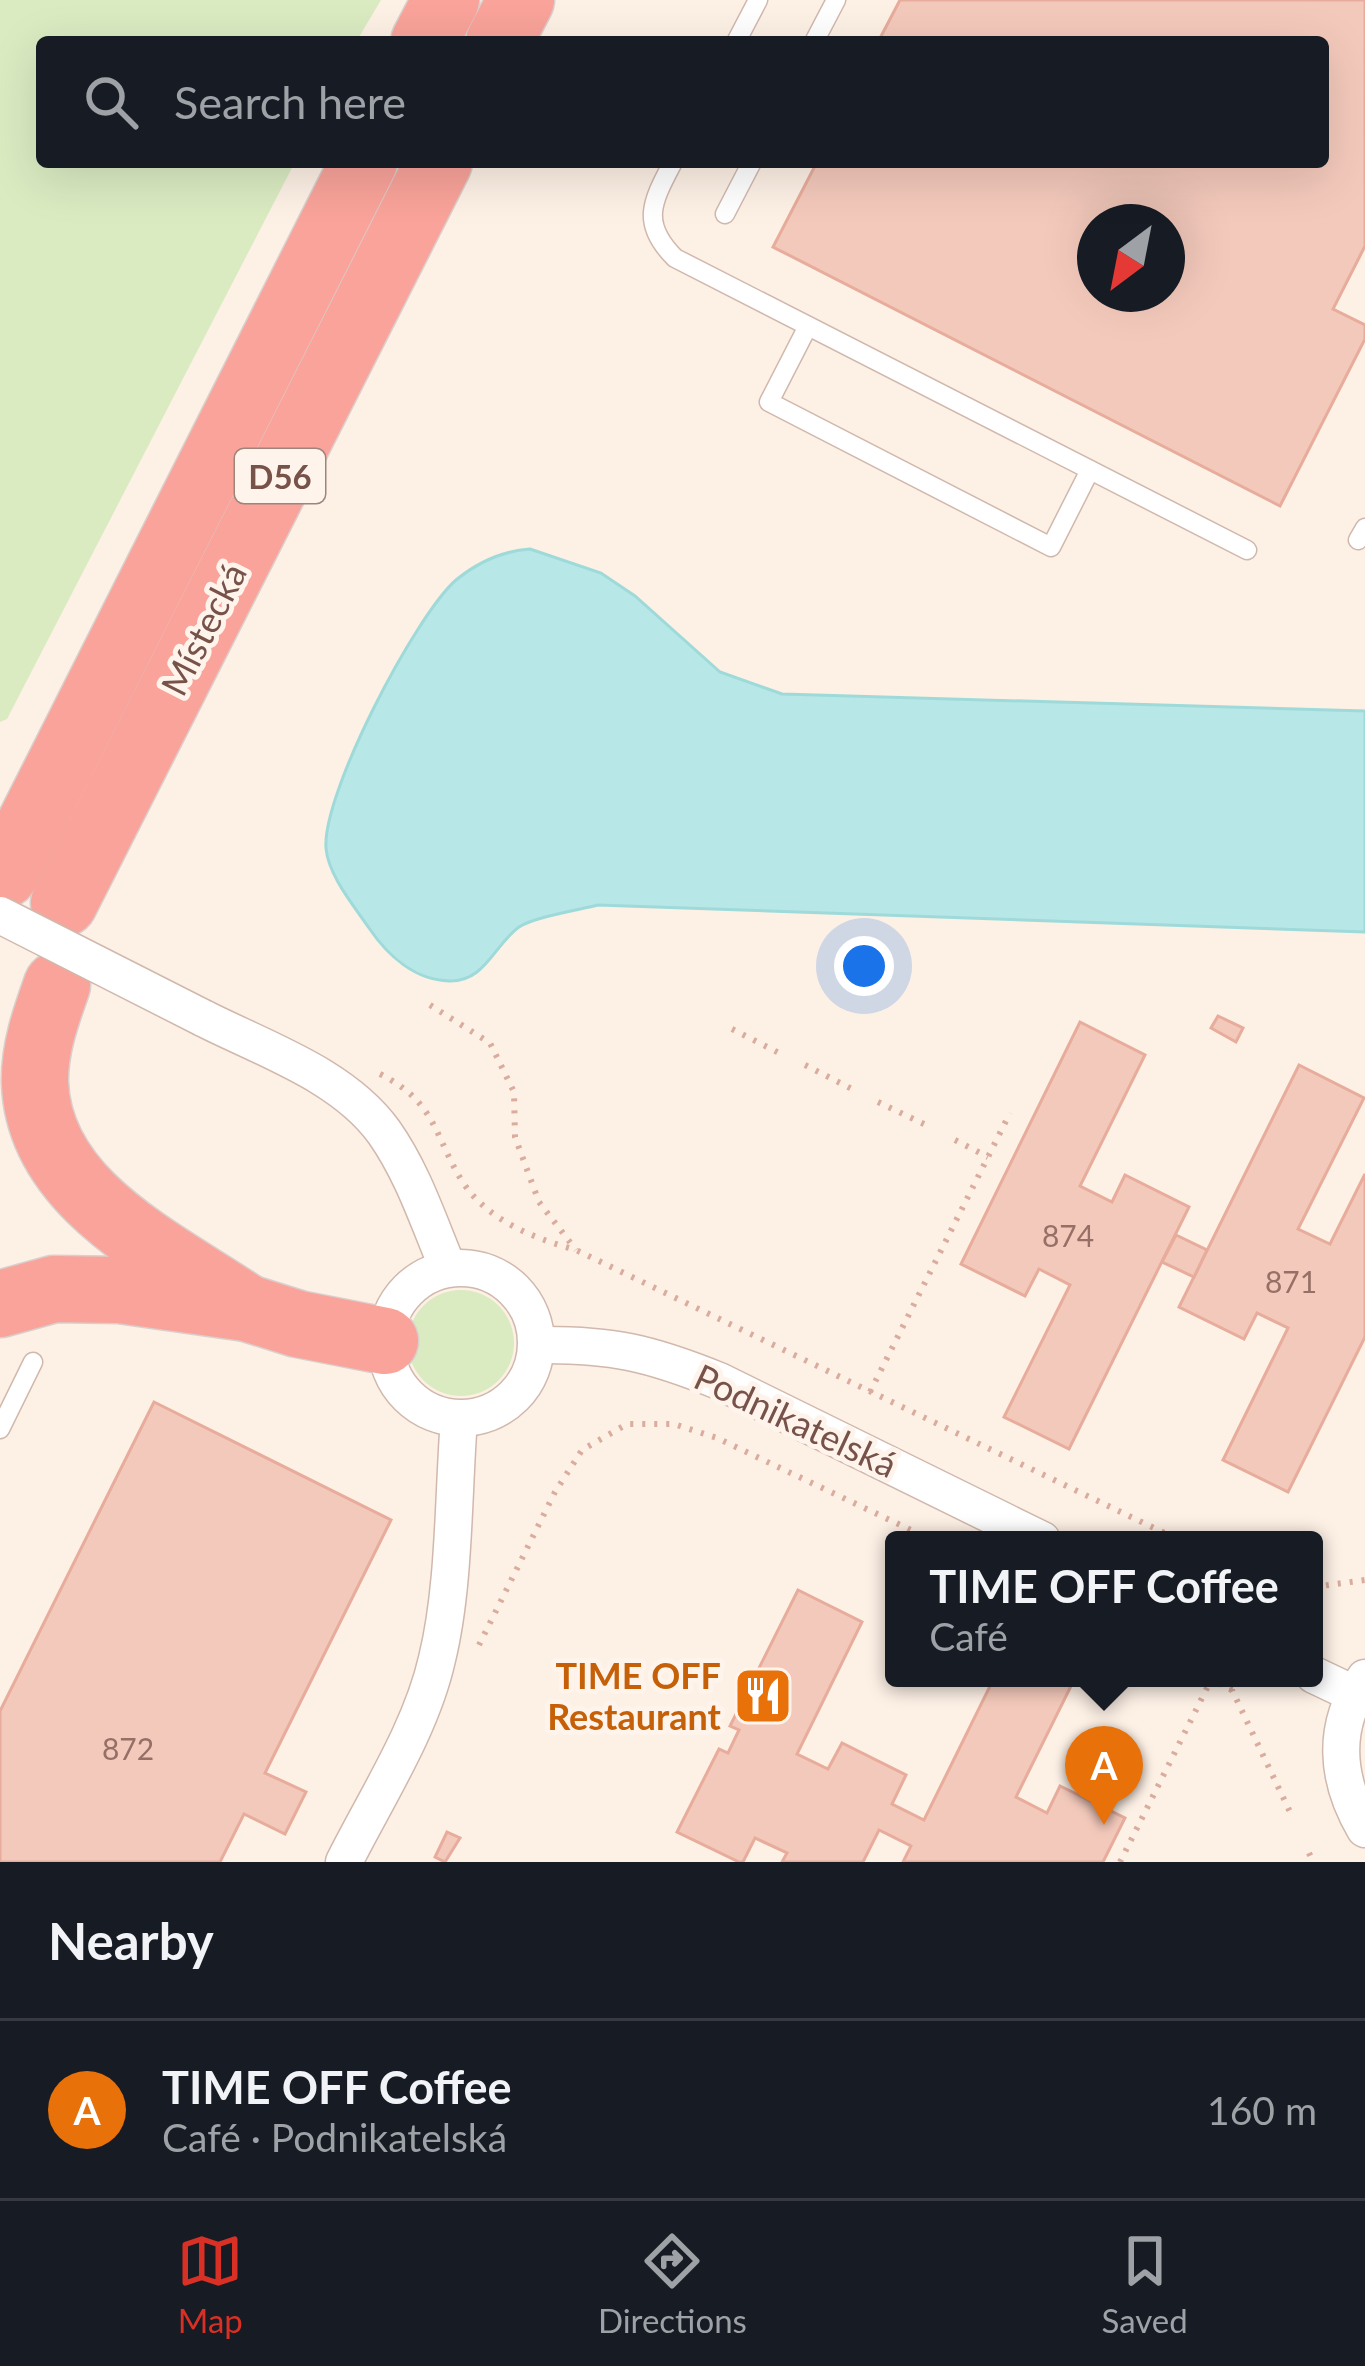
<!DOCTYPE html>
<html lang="en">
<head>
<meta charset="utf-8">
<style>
  :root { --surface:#171b24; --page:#242831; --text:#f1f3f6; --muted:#9ea1a6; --line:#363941; --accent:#d93025 }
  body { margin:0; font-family:Lato,sans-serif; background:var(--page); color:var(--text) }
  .compass { position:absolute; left:1077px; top:204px; width:108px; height:108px; border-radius:50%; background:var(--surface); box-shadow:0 12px 48px #0002; rotate:212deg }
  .you { position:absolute; left:864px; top:966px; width:42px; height:42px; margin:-30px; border:9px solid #fff; border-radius:50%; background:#1a73e8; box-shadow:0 0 0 18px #1a73e833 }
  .badge { display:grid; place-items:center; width:78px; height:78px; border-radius:50%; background:var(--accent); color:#fff; font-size:39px; font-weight:700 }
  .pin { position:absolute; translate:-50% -99px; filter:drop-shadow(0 3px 6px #0008) }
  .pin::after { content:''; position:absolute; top:63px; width:42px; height:36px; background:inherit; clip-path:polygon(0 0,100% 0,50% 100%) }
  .popup { position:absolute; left:885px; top:1531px; width:438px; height:156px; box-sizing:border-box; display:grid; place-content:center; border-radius:12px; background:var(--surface); filter:drop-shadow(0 3px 9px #0005); font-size:39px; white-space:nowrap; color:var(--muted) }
  .popup b { font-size:45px; color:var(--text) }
  .popup::after { content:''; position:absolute; left:50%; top:100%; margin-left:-24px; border:24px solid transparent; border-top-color:var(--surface) }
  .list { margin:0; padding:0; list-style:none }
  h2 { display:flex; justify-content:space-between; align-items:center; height:156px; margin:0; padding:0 48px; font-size:51px }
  h2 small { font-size:39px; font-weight:400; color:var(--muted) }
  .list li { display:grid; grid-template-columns:78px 1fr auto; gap:36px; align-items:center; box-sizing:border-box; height:180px; padding:0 48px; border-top:3px solid var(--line) }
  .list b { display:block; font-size:45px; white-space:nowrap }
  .list p { margin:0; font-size:39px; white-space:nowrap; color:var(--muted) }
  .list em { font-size:39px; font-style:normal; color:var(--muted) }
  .icon { flex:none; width:66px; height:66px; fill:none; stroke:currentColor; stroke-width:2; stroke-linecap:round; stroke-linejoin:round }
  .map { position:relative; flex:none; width:1365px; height:1862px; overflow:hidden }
  .search { position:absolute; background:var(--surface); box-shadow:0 12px 48px #0002; left:36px; right:36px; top:36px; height:132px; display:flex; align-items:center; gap:30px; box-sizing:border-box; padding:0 42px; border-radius:12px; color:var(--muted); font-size:45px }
  .sheet { height:336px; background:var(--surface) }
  nav { display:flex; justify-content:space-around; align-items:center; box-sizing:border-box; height:168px; border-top:3px solid var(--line); background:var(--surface); font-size:33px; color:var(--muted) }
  nav a { display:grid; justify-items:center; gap:6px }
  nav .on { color:var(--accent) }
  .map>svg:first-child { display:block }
  .green { fill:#daebc2 }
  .water { fill:#b8e7e7; stroke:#9edad9; stroke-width:3 }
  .building { fill:#f3c9bb; stroke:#e7ac9b; stroke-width:3; fill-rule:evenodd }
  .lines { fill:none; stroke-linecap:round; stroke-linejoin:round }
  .service-casing { stroke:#d1b8ad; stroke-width:21 }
  .minor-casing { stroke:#d1b8ad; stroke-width:39 }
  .motorway-casing { stroke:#d9cfcc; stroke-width:69 }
  .path { stroke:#d9ac9e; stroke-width:6; stroke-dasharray:3 9; stroke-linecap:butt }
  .service { stroke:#fff; stroke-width:18 }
  .minor { stroke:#fff; stroke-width:36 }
  .motorway { stroke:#f9a39a; stroke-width:66 }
  .minor-bridge-casing { stroke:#d1b8ad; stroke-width:39; stroke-linecap:butt }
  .minor-bridge { stroke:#fff; stroke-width:36 }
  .labels { text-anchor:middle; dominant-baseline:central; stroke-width:10; stroke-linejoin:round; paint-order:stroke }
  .number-label { font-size:30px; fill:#967066 }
  .shield { fill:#fff4ec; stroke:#a0837a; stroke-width:3 }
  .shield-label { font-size:33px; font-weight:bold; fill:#775249 }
  .street-label { font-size:36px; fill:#775249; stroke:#fff4ec }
  .food-label { font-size:36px; font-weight:bold; fill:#c56008; stroke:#fff4ec; text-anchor:end }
</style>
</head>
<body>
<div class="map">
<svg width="1365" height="1862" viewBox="0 0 1365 1862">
  <rect width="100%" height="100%" fill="#fdf0e5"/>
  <!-- green -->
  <g class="green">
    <path d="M0,0H381L356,42H42V162H295L7,719L0,722Z"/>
    <circle cx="461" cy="1343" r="53"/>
  </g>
  <!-- water -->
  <path class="water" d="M530,549L601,573L635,596L720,672L782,694L1365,711V932L598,905C578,910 534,917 519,927C494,945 485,982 449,981C415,980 388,956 369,928C354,906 328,875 326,848C322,794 415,616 456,580C478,562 502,551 530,549Z"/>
  <!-- building -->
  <g class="building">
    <path d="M900,0H1365V246L1333,309L1365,325V339L1280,506L773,247L817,162H1323V42H878ZM1095,222H1167V294H1095Z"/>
    <path d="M1218,1016L1243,1028L1236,1042L1211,1028Z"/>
    <path d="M1080,1022L1145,1055L1080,1186L1112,1202L1125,1175L1189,1207L1069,1449L1004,1417L1070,1285L1039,1269L1025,1296L961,1264Z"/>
    <path d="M1299,1065L1364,1098L1298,1229L1330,1244L1365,1174V1337L1288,1492L1223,1460L1288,1328L1257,1313L1244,1339L1179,1307Z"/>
    <path d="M1176,1235L1207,1250L1194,1277L1162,1262Z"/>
    <path d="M154,1402L391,1520L265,1773L306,1792L285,1834L244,1814L220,1862H0V1711Z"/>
    <path d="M798,1590L862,1622L797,1754L828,1769L842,1743L906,1775L892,1804L924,1820L994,1678H1075L1016,1797L1047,1813L1060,1786L1125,1818L1103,1862H903L911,1846L879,1830L863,1862H782L787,1853L755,1838L743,1862H739L677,1832L719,1749L728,1753L739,1730L730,1726Z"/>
    <path d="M447,1832L460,1838L445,1862L435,1857Z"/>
  </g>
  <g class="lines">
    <!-- service casing -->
    <g class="service-casing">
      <g id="service">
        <path d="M736,42L758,0"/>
        <path d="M814,42L836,0"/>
        <path d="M673,162C652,202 640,223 675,258L1247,550"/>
        <path d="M725,214L752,162"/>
        <path d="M808,326L769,402L1051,547L1090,470"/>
        <path d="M1358,540L1365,528"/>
        <path d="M0,1429L33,1362"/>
      </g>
    </g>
    <!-- minor casing -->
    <g class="minor-casing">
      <g id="minor">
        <path d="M203,1018C264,1049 343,1075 384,1132C413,1173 429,1223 448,1268"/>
        <circle cx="461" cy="1343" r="75"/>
        <path d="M537,1345C611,1344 650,1353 719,1381L1042,1540"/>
        <path d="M1314,1675L1354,1694"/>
        <path d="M1365,1678C1331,1727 1336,1780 1365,1829"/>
        <path d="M344,1862C376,1798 421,1730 437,1659C455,1586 453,1495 459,1419"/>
      </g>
    </g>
    <!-- motorway casing -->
    <g class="motorway-casing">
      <g id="motorway">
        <path d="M424,42L446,0"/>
        <path d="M499,42L521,0"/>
        <path d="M5,874L364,162"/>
        <path d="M64,903L439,162"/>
        <path d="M57,985C46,1016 34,1049 35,1083C39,1196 165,1252 247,1308"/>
        <path d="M0,1304L54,1289L120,1290L247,1308L298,1324L385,1341"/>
      </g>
    </g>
    <!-- path -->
    <g class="path">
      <path d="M430,1005L490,1043L514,1092L515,1137L539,1202L576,1250"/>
      <path d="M732,1029L779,1053"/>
      <path d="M805,1065L852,1089"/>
      <path d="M380,1074C438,1103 434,1138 464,1184C489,1221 536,1239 576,1250L1179,1540"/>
      <path d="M878,1102L926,1125"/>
      <path d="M955,1140L988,1157"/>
      <path d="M870,1392L1010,1113"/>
      <path d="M1314,1587L1365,1580"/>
      <path d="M479,1645L555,1492L582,1450L627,1424H674L717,1438L932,1540"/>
      <path d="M1208,1678L1232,1690"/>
      <path d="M1238,1678L1232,1690L1291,1814"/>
      <path d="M1309,1853L1313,1862"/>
      <path d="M1120,1862L1211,1680"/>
    </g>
    <!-- service -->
    <use href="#service" class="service"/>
    <!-- minor -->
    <use href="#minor" class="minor"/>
    <!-- motorway -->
    <use href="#motorway" class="motorway"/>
    <!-- minor-bridge casing -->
    <g class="minor-bridge-casing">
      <path id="minor-bridge" d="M0,915L203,1018"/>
    </g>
    <!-- minor-bridge -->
    <use href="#minor-bridge" class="minor-bridge"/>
  </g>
  <!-- icons -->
  <defs>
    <g id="restaurant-square" transform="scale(3)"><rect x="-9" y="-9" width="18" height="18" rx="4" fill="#e8710a" stroke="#fff4ec"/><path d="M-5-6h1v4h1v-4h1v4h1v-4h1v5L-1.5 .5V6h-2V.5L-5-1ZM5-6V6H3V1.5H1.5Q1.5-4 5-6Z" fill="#fff"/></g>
  </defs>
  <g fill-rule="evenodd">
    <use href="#restaurant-square" x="763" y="1696"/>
  </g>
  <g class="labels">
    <!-- number labels -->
    <g class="number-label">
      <text x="1068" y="1235">874</text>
      <text x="1291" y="1281">871</text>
      <text x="128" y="1748">872</text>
    </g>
    <!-- shield labels -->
    <rect class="shield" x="235" y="449" width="90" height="54" rx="9"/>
    <g class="shield-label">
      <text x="280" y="476">D56</text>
    </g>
    <!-- street labels -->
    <g class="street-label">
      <text transform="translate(203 629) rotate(-63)">Místecká</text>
      <text transform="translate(796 1420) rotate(25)">Podnikatelská</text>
    </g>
    <!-- food labels -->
    <g class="food-label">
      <text x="721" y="1675">TIME OFF<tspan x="721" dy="41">Restaurant</tspan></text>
    </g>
  </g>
</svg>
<svg class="compass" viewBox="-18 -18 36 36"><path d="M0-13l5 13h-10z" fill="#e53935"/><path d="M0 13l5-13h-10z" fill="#9ea1a6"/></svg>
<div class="you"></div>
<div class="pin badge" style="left:1104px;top:1825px;background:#e8710a">A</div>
<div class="popup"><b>TIME OFF Coffee</b>Café</div>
<div class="search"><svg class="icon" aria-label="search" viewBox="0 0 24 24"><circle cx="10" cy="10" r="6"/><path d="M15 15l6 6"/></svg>Search here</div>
</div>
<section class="sheet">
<h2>Nearby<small></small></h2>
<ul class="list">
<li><span class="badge" style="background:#e8710a">A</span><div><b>TIME OFF Coffee</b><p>Café · Podnikatelská</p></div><em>160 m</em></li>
</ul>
</section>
<nav>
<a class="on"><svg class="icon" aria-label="map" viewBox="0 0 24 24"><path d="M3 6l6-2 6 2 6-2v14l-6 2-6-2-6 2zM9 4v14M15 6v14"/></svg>Map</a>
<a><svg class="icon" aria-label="directions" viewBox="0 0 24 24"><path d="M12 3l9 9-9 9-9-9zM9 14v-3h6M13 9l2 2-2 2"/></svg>Directions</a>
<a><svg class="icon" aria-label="saved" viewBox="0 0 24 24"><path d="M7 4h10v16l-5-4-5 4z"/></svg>Saved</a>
</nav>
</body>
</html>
